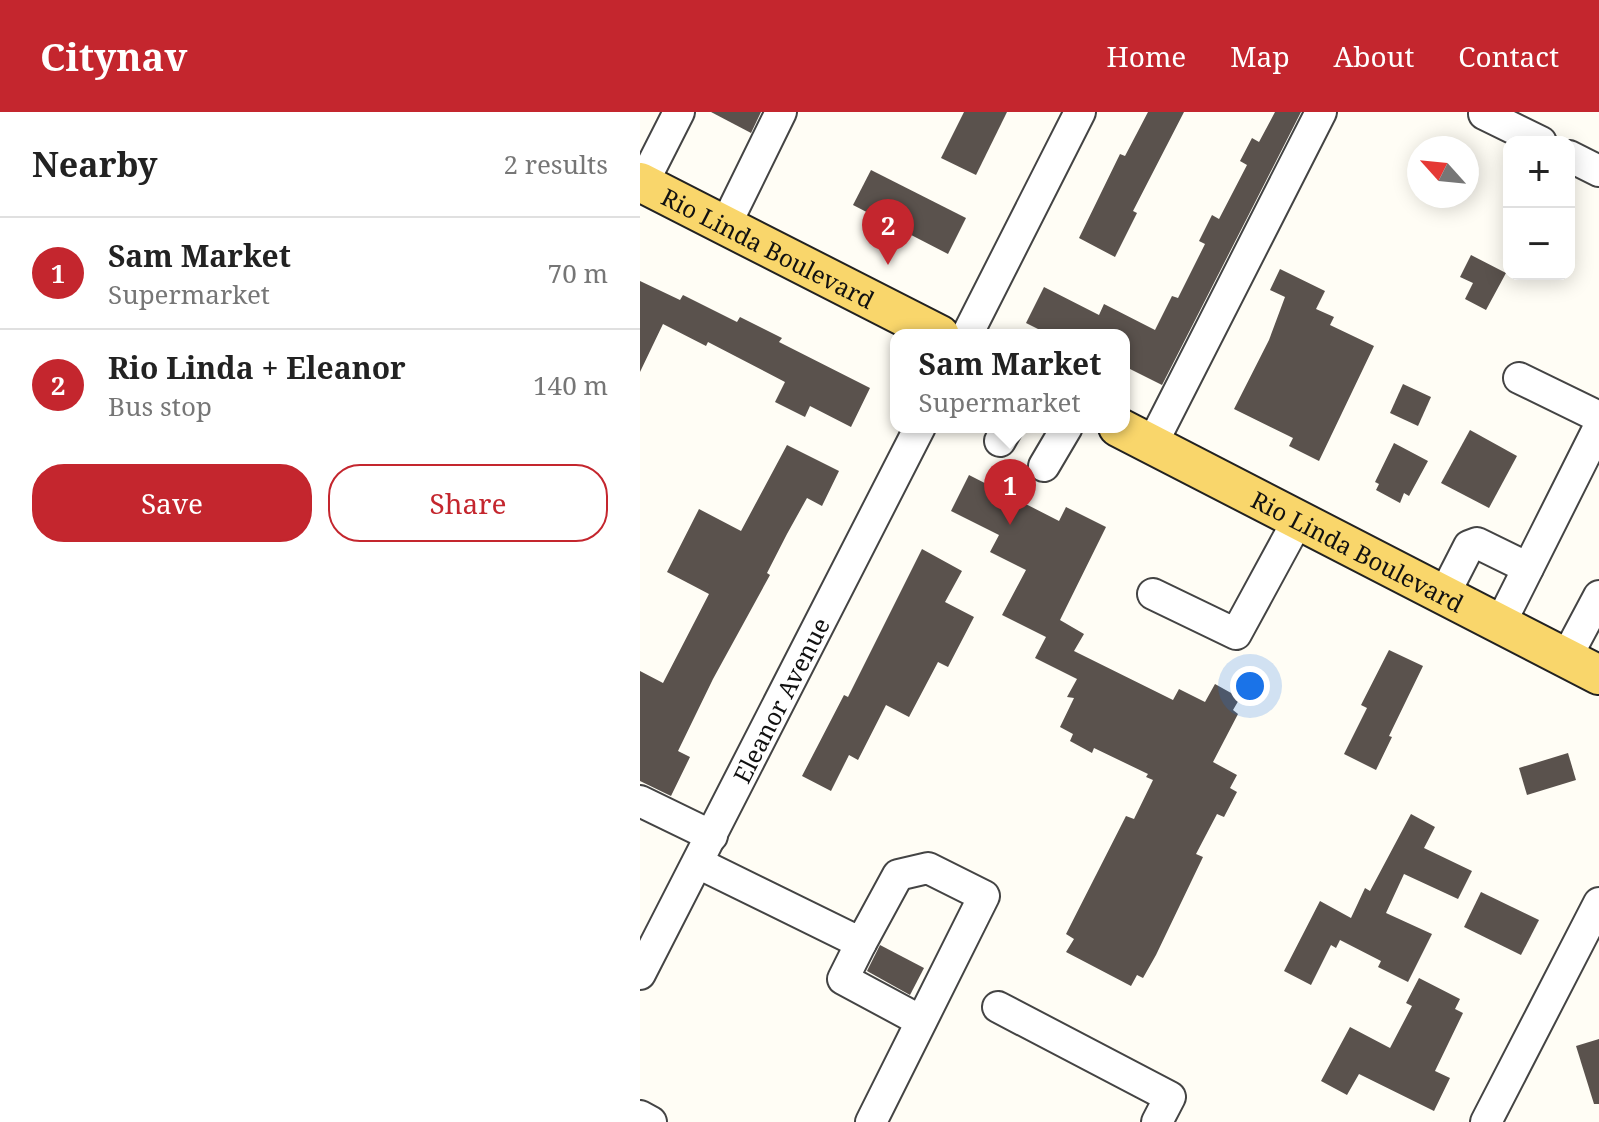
<!DOCTYPE html>
<html lang="en">
<head>
<meta charset="utf-8">
<style>
  :root { --surface:#fff; --page:#f2f2f2; --text:#222; --muted:#767676; --line:#e0e0e0; --accent:#c4262e }
  body { margin:0; font-family:"Noto Serif",serif; background:var(--page); color:var(--text) }
  .controls { position:absolute; right:24px; top:24px; display:grid; overflow:hidden; border-radius:16px; box-shadow:0 4px 20px #0003 }
  .controls button { width:72px; height:72px; display:grid; place-items:center; padding:0; border:0; border-bottom:2px solid var(--line); background:var(--surface); color:var(--text); font:40px sans-serif }
  .compass { position:absolute; left:767px; top:24px; width:72px; height:72px; border-radius:50%; background:var(--surface); box-shadow:0 4px 20px #0003; rotate:297deg }
  .you { position:absolute; left:610px; top:574px; width:28px; height:28px; margin:-20px; border:6px solid #fff; border-radius:50%; background:#1a73e8; box-shadow:0 0 0 12px #1a73e833 }
  .badge { display:grid; place-items:center; width:52px; height:52px; border-radius:50%; background:var(--accent); color:#fff; font-size:26px; font-weight:700 }
  .pin { position:absolute; translate:-50% -66px; filter:drop-shadow(0 2px 4px #0008) }
  .pin::after { content:''; position:absolute; top:42px; width:28px; height:24px; background:inherit; clip-path:polygon(0 0,100% 0,50% 100%) }
  .popup { position:absolute; left:250px; top:217px; width:240px; height:104px; box-sizing:border-box; display:grid; place-content:center; border-radius:16px; background:var(--surface); filter:drop-shadow(0 2px 6px #0005); font-size:26px; white-space:nowrap; color:var(--muted) }
  .popup b { font-size:30px; color:var(--text) }
  .popup::after { content:''; position:absolute; left:50%; top:100%; margin-left:-16px; border:16px solid transparent; border-top-color:var(--surface) }
  .list { margin:0; padding:0; list-style:none }
  h2 { display:flex; justify-content:space-between; align-items:center; height:104px; margin:0; padding:0 32px; font-size:34px }
  h2 small { font-size:26px; font-weight:400; color:var(--muted) }
  .list li { display:grid; grid-template-columns:52px 1fr auto; gap:24px; align-items:center; box-sizing:border-box; height:112px; padding:0 32px; border-top:2px solid var(--line) }
  .list b { display:block; font-size:30px; white-space:nowrap }
  .list p { margin:0; font-size:26px; white-space:nowrap; color:var(--muted) }
  .list em { font-size:26px; font-style:normal; color:var(--muted) }
  .actions { display:flex; gap:16px; padding:24px 32px }
  .actions a { flex:1; padding:18px 0; border:2px solid var(--accent); border-radius:32px; text-align:center; font-size:28px; color:var(--accent) }
  .actions .main { background:var(--accent); color:#fff }
  .map { position:relative; flex:none; width:959px; height:1010px; overflow:hidden }
  header { display:flex; align-items:center; gap:48px; box-sizing:border-box; height:112px; padding:0 40px; background:var(--accent); color:#fff }
  header strong { font-size:38px }
  nav { display:flex; gap:44px; margin-inline-start:auto; font-size:28px }
  main { display:flex }
  aside { flex:1; background:var(--surface) }
  .map>svg:first-child { display:block }
  .building { fill:#5a524d }
  .lines { fill:none; stroke-linecap:round; stroke-linejoin:round }
  .minor-casing { stroke:#444; stroke-width:34 }
  .major-casing { stroke:#222; stroke-width:42 }
  .minor { stroke:#fff; stroke-width:30 }
  .major { stroke:#f9d66b; stroke-width:38 }
  .labels { text-anchor:middle; dominant-baseline:central; stroke-width:8; stroke-linejoin:round; paint-order:stroke }
  .street-label { font-size:24px; fill:#111; stroke:#fff }
</style>
</head>
<body>
<header>
<strong>Citynav</strong>
<nav><a>Home</a><a>Map</a><a>About</a><a>Contact</a></nav>
</header>
<main>
<aside>
<h2>Nearby<small>2 results</small></h2>
<ul class="list">
<li><span class="badge">1</span><div><b>Sam Market</b><p>Supermarket</p></div><em>70 m</em></li>
<li><span class="badge">2</span><div><b>Rio Linda + Eleanor</b><p>Bus stop</p></div><em>140 m</em></li>
</ul>
<div class="actions"><a class="main">Save</a><a>Share</a></div>
</aside>
<div class="map">
<svg width="959" height="1010" viewBox="0 0 959 1010">
  <rect width="100%" height="100%" fill="#fffdf5"/>
  <!-- building -->
  <g class="building">
    <path d="M71,0H121L111,21Z"/>
    <path d="M324,0H367L336,63L301,46Z"/>
    <path d="M508,0H544L493,99L497,101L475,145L439,126L480,42L485,44Z"/>
    <path d="M635,0H661L522,273L484,254V223H410L386,211L404,175L459,203L464,192L515,218L532,184L538,186L565,132L559,129L572,103L579,107L607,53L600,49L612,26L619,30Z"/>
    <path d="M231,58L326,106L308,142L213,93Z"/>
    <path d="M831,143L866,161L846,198L825,187L833,171L820,165Z"/>
    <path d="M640,157L685,179L676,197L694,205L690,213L734,234L679,349L649,334L653,326L594,297L629,228L645,185L630,178Z"/>
    <path d="M0,169L40,188L43,183L97,210L100,205L142,226L139,230L230,276L211,315L170,294L165,305L135,290L145,270L68,230L66,234L23,212L0,260Z"/>
    <path d="M763,272L791,285L778,314L750,301Z"/>
    <path d="M830,318L877,344L849,396L801,371Z"/>
    <path d="M754,331L788,349L769,384L764,381L760,391L736,378L739,372L735,370Z"/>
    <path d="M147,333L199,359L182,394L167,386L147,422L127,461L130,463L73,567L38,639L50,645L31,684L0,669V559L23,571L69,482L27,460L59,397L101,419Z"/>
    <path d="M329,363L419,409L426,395L466,415L420,508L444,522L434,539L533,588L539,577L565,590L575,572L600,586L593,598L598,602L573,650L597,663L590,676L597,680L584,705L577,702L556,742L563,745L516,843L503,866L497,863L491,874L426,840L434,827L426,822L486,704L494,707L513,668L506,665L508,662L454,636L452,641L430,629L433,622L420,615L434,586L427,585L437,567L395,546L406,525L362,503L386,458L350,440L359,423L311,399Z"/>
    <path d="M282,437L322,459L305,490L334,505L308,555L298,550L269,605L246,593L218,648L209,643L191,679L162,664L204,583L208,585Z"/>
    <path d="M749,538L783,554L749,624L752,625L736,658L704,642L727,596L721,593Z"/>
    <path d="M928,641L936,668L887,683L879,656Z"/>
    <path d="M771,702L795,715L784,736L832,759L818,787L764,762L746,801L792,822L768,870L738,855L741,849L700,828L696,836L691,833L671,873L644,859L680,789L711,806L725,776L730,779Z"/>
    <path d="M841,780L899,808L881,843L824,815Z"/>
    <path d="M240,833L284,856L270,883L227,859Z"/>
    <path d="M779,866L820,887L815,897L823,901L795,959L810,966L794,999L719,962L707,983L681,969L710,915L750,936L772,894L766,891Z"/>
    <path d="M959,927V992H954L936,934Z"/>
  </g>
  <g class="lines">
    <!-- minor casing -->
    <g class="minor-casing">
      <g id="minor">
        <path d="M844,2L901,30"/>
        <path d="M929,44L959,59"/>
        <path d="M3,71L39,0"/>
        <path d="M85,114L141,0"/>
        <path d="M327,223L440,0"/>
        <path d="M879,266L957,304L959,312"/>
        <path d="M360,329L368,315"/>
        <path d="M512,332L681,0"/>
        <path d="M404,354L427,315"/>
        <path d="M513,482L596,522L658,408"/>
        <path d="M804,483L829,434L837,431L888,456"/>
        <path d="M860,512L959,315"/>
        <path d="M926,546L959,484"/>
        <path d="M0,689L72,724"/>
        <path d="M58,751L221,831L258,763L288,756L344,784L231,1010"/>
        <path d="M221,831L203,867L281,909"/>
        <path id="s1" d="M0,862L280,315"/>
        <path d="M358,895L530,985L517,1010"/>
        <path d="M0,1004L11,1010"/>
        <path d="M846,1010L959,791"/>
      </g>
    </g>
    <!-- major casing -->
    <g class="major-casing">
      <g id="major">
        <path id="s2" d="M0,70L300,223"/>
        <path id="s3" d="M478,315L959,563"/>
      </g>
    </g>
    <!-- minor -->
    <use href="#minor" class="minor"/>
    <!-- major -->
    <use href="#major" class="major"/>
  </g>
  <g class="labels">
    <!-- street labels -->
    <g class="street-label">
      <text stroke="none"><textPath href="#s2" startOffset="144">Rio Linda Boulevard</textPath></text>
      <text stroke="none"><textPath href="#s3" startOffset="270">Rio Linda Boulevard</textPath></text>
      <text stroke="none"><textPath href="#s1" startOffset="308">Eleanor Avenue</textPath></text>
    </g>
  </g>
</svg>
<div class="controls">
<button>+</button>
<button>−</button>
</div>
<svg class="compass" viewBox="-18 -18 36 36"><path d="M0-13l5 13h-10z" fill="#e53935"/><path d="M0 13l5-13h-10z" fill="#767676"/></svg>
<div class="you"></div>
<div class="pin badge" style="left:370px;top:413px">1</div>
<div class="popup"><b>Sam Market</b>Supermarket</div>
<div class="pin badge" style="left:248px;top:153px">2</div>
</div>
</main>
</body>
</html>
